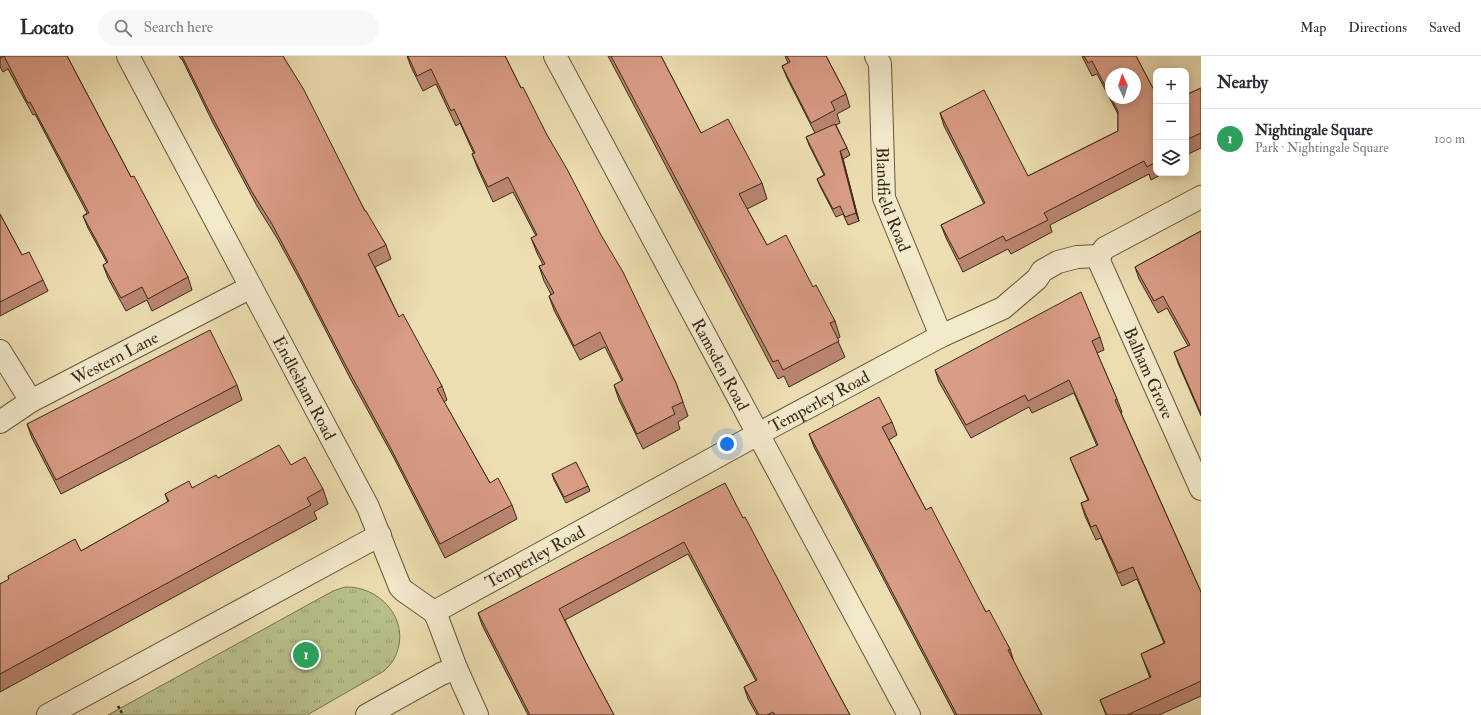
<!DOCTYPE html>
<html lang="en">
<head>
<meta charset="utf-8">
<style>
  :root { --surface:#fff; --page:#f7f7f7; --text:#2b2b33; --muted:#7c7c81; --line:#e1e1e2; --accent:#ea580c }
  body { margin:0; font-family:"IM FELL Double Pica",serif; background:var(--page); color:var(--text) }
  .controls { position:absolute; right:12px; top:12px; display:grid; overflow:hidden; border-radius:8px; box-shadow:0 2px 10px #0003 }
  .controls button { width:36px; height:36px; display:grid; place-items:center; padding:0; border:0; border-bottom:1px solid var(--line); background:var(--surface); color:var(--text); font:20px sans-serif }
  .compass { position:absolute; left:1105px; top:12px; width:36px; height:36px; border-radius:50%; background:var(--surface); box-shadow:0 2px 10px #0003; rotate:356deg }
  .you { position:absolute; left:727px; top:388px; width:14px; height:14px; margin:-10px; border:3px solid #fff; border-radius:50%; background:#1a73e8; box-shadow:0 0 0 6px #1a73e833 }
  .badge { display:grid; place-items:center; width:26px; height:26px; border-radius:50%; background:var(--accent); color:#fff; font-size:13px; font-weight:700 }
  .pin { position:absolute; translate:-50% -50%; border:2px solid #fff; box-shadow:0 1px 4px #0006 }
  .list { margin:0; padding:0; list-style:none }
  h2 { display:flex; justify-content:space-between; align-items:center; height:52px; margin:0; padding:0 16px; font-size:17px }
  h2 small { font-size:13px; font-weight:400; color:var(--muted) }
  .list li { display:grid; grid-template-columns:26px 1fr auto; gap:12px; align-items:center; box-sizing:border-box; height:60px; padding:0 16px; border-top:1px solid var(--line) }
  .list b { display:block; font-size:15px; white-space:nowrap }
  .list p { margin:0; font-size:13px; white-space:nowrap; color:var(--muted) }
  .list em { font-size:13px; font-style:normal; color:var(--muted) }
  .icon { flex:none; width:22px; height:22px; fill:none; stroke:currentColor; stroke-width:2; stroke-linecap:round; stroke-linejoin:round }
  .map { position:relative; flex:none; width:1201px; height:659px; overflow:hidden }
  header { display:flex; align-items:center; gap:24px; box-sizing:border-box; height:56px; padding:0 20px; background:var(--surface); border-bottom:1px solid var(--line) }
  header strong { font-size:19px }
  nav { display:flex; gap:22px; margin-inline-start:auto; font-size:14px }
  .search { width:280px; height:36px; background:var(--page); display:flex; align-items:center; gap:10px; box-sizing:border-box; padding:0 14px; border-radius:22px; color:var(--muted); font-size:15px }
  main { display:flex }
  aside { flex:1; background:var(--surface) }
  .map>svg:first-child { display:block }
  .grass { fill:url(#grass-tufts); stroke:#787451 }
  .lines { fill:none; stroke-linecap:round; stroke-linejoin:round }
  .minor-casing { stroke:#65563e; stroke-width:24 }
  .path { stroke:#382817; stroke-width:2.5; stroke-dasharray:3 2; stroke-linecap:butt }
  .minor { stroke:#f3eacc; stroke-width:22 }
  .wall { fill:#bb8672; stroke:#382817; fill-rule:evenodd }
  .shaded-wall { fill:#986d5d; stroke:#382817 }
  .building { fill:#d99c85; stroke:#382817 }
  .labels { text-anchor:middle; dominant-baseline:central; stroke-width:3; stroke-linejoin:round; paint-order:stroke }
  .street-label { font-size:17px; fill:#382817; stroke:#f3eacc }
</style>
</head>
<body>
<header>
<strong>Locato</strong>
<div class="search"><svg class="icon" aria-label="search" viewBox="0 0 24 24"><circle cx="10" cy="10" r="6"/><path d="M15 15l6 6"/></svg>Search here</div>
<nav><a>Map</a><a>Directions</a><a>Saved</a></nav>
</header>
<main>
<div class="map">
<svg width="1201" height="659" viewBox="0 0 1201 659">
  <defs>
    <pattern id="grass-tufts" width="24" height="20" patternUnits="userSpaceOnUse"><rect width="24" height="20" fill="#b9c18b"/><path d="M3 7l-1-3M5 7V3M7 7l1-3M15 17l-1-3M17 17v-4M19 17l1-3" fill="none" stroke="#979d71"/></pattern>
  </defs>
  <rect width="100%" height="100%" fill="#eddeb1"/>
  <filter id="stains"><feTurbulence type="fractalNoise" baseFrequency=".005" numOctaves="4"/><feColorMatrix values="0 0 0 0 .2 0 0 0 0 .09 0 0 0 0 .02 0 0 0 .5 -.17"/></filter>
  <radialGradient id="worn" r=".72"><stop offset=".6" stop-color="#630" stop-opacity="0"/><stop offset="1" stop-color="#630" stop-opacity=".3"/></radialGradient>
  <!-- grass -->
  <path class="grass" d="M345,531C382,530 413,567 394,603C392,607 388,611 384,615L307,659H108L333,535Z"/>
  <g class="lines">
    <!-- minor casing -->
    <g class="minor-casing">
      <g id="minor">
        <path id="s1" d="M128,0L368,451L400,531L404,535L434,556L438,564L456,612L477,659"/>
        <path id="s2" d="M555,0L909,659"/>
        <path id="s3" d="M876,0L880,8L884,142L941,280"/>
        <path id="s4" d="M1201,141L1105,192L1101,197L1099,205L1201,433"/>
        <path id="s5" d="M0,295L31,345L251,231"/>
        <path d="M0,366L31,345"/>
        <path id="s6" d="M434,556L758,378L941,280L1003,252L1037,223L1042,215L1058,206L1077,201L1099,200"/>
        <path d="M48,659L380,479"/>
        <path d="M367,659L441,618L456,612"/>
      </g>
    </g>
    <!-- path -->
    <path class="path" d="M118,650L123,659"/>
    <!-- minor -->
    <use href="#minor" class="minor"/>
  </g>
  <!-- wall -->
  <g class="wall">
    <path d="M0,0H67L131,121L188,221L192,234L152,255L147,244L126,255L108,222L103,209L107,207L88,172L83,160L87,157L35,58L33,59L8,13L3,16L0,11Z"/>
    <path d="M179,0H283L365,155L386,189L391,203L375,211L399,261L442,330L447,344L444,346L490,427L512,449L517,463L445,502L394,402L350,322L302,228L277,182L257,150L213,67L182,3H181Z"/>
    <path d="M407,0H505L521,32L547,79L676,327L688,360L678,366L680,373L643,393L619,344L614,329L622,325L605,291L580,304L554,254L549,240L551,238L544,225L539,210L543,209L537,197L531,182L536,180L513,136L493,146L478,113L472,98H474L460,67L456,70L436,28L423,35L411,11Z"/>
    <path d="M608,0H661L701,77L762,127L767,143L747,153L767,189L813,231L835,265L840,281L837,283L845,301L789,331L784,320L778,323Z"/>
    <path d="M785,0H826L846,38L850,51L837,58L840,67L836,69L847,92L850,99L843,103L859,165L848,169L843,158L836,161L820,130L817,123L824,119L809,89L806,81L815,77L787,22L782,10L788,7Z"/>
    <path d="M1082,0H1136L1156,38V117H1164L1151,124L1149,118L1050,169L1052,176L1011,198L1008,193L963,216L946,182L941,169L984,148L944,70L940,57L1028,120L1118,75V58L1097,18L1092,20ZM1111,18L1135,42H1111Z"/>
    <path d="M1201,32V92L1186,99V39Z"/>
    <path d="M0,158L22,199L43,224L48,235L0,260Z"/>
    <path d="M1201,175V360L1178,307L1174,296L1188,290L1167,252L1158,257L1139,223L1135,211Z"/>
    <path d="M1100,281L1104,294L1097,297L1117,343L1122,356L1121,357L1201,536V640L1159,659H1106L1100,644L1150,622L1141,598L1164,587L1137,523L1122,530L1101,482L1096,484L1085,460L1081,447L1088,444L1075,414L1070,402L1097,390L1074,337L1032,357L1029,351L971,382L939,326L935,314Z"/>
    <path d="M237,329L242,344L61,438L32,382L27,368Z"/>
    <path d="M892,366L897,379L889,384L926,454L986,556L1010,593L1014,606L1042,659H955L814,391L809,378Z"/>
    <path d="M291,409L323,433L328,448L314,456L317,463L0,636V528L9,524L8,520L81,495L168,446L165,438L192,432L218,422Z"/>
    <path d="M552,418L588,430L590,435L566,447L554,424Z"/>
    <path d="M743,462L850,659H757L748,643L744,631L756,625L688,498L565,564L584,603L614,659H528L482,569L478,557Z"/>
  </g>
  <!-- shaded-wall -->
  <path class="shaded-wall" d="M840,95L843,103L859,165L856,157Z"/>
  <!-- building -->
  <g class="building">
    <path d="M0,0H67L131,121L134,120L188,221L148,243L142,231L121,242L103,209L108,206L83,160L89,157L30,46L28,47L4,0L0,2Z"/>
    <path d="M182,0H283L304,34L365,155H366L386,189L368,198L399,261L403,258L442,330L437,333L490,427L498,422L512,449L440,488L389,389L345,308L297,215L272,168L252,136L208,53Z"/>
    <path d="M408,0H505L521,32L523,31L547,79L567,113L601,179L623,216L676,327L683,346L672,351L675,358L637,378L614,329L623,324L600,276L574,290L549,240L554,237L539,210L545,208L531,182L537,179L508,121L488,131L472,98L475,97L454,53L451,55L431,13L417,20Z"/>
    <path d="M611,0H661L701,77L728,63L762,127L739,138L767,189L786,179L813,231L816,229L835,265L830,267L839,285L783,314L778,304L773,306Z"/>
    <path d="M787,0H826L846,38L831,46L835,54L811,67L782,10L790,6Z"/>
    <path d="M1084,0H1136L1156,38V106L1147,111L1144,105L1044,157L1048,164L1006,185L1003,180L959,203L941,169L985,147L940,57L984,34L1028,120L1118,75V55L1111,42H1135V18H1111V41L1092,5L1088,7Z"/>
    <path d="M1201,32V77L1186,84V39Z"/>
    <path d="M835,68L847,92L840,95L856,157L845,161L840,150L833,153L817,123L825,119L806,81Z"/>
    <path d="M0,158L22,199L29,196L43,224L0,246Z"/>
    <path d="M1201,175V358L1174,296L1190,289L1163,240L1154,245L1135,211Z"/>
    <path d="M1081,236L1100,281L1092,285L1117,343L1115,344L1201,536V625L1127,659H1107L1100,644L1151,621L1141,598L1165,587L1133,511L1118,517L1096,469L1091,471L1081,447L1089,444L1070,402L1098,389L1069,324L1028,345L1025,339L966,369L935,314Z"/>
    <path d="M210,274L237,329L56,424L27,368Z"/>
    <path d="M879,341L892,366L882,371L926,454L931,451L986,556L989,554L1010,593L1008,594L1042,659H957L809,378Z"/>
    <path d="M279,389L291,409L305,401L323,433L307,442L311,449L0,618V528L9,523L8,520L75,483L81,495L169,445L165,438L189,425L192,432L216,419L218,422Z"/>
    <path d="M576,406L588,430L564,441L552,418Z"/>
    <path d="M725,427L743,462L745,461L830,622L850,659H775L773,656L767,659H759L744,631L757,624L684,486L559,553L584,603L614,659H530L478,557Z"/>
  </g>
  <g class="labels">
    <!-- street labels -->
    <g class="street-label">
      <text stroke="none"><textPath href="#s3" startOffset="146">Blandfield Road</textPath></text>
      <text stroke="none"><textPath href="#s5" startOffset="153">Western Lane</textPath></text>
      <text stroke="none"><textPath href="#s2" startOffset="350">Ramsden Road</textPath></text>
      <text stroke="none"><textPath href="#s4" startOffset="246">Balham Grove</textPath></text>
      <text stroke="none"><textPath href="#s1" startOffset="376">Endlesham Road</textPath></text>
      <text stroke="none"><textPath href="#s6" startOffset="439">Temperley Road</textPath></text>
      <text stroke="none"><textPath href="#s6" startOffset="115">Temperley Road</textPath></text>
    </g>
  </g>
  <rect width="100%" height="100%" filter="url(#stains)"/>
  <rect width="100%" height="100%" fill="url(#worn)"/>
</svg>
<div class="controls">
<button>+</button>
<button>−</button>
<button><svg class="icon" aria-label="layers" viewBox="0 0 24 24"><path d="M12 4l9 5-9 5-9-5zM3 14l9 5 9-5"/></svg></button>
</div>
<svg class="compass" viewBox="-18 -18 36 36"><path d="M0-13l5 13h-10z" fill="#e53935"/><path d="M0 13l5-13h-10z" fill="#7c7c81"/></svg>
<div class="you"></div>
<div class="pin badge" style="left:306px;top:599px;background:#2e9e5b">1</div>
</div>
<aside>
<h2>Nearby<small></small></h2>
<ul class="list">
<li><span class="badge" style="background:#2e9e5b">1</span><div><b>Nightingale Square</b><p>Park · Nightingale Square</p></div><em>100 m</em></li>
</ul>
</aside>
</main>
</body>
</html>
